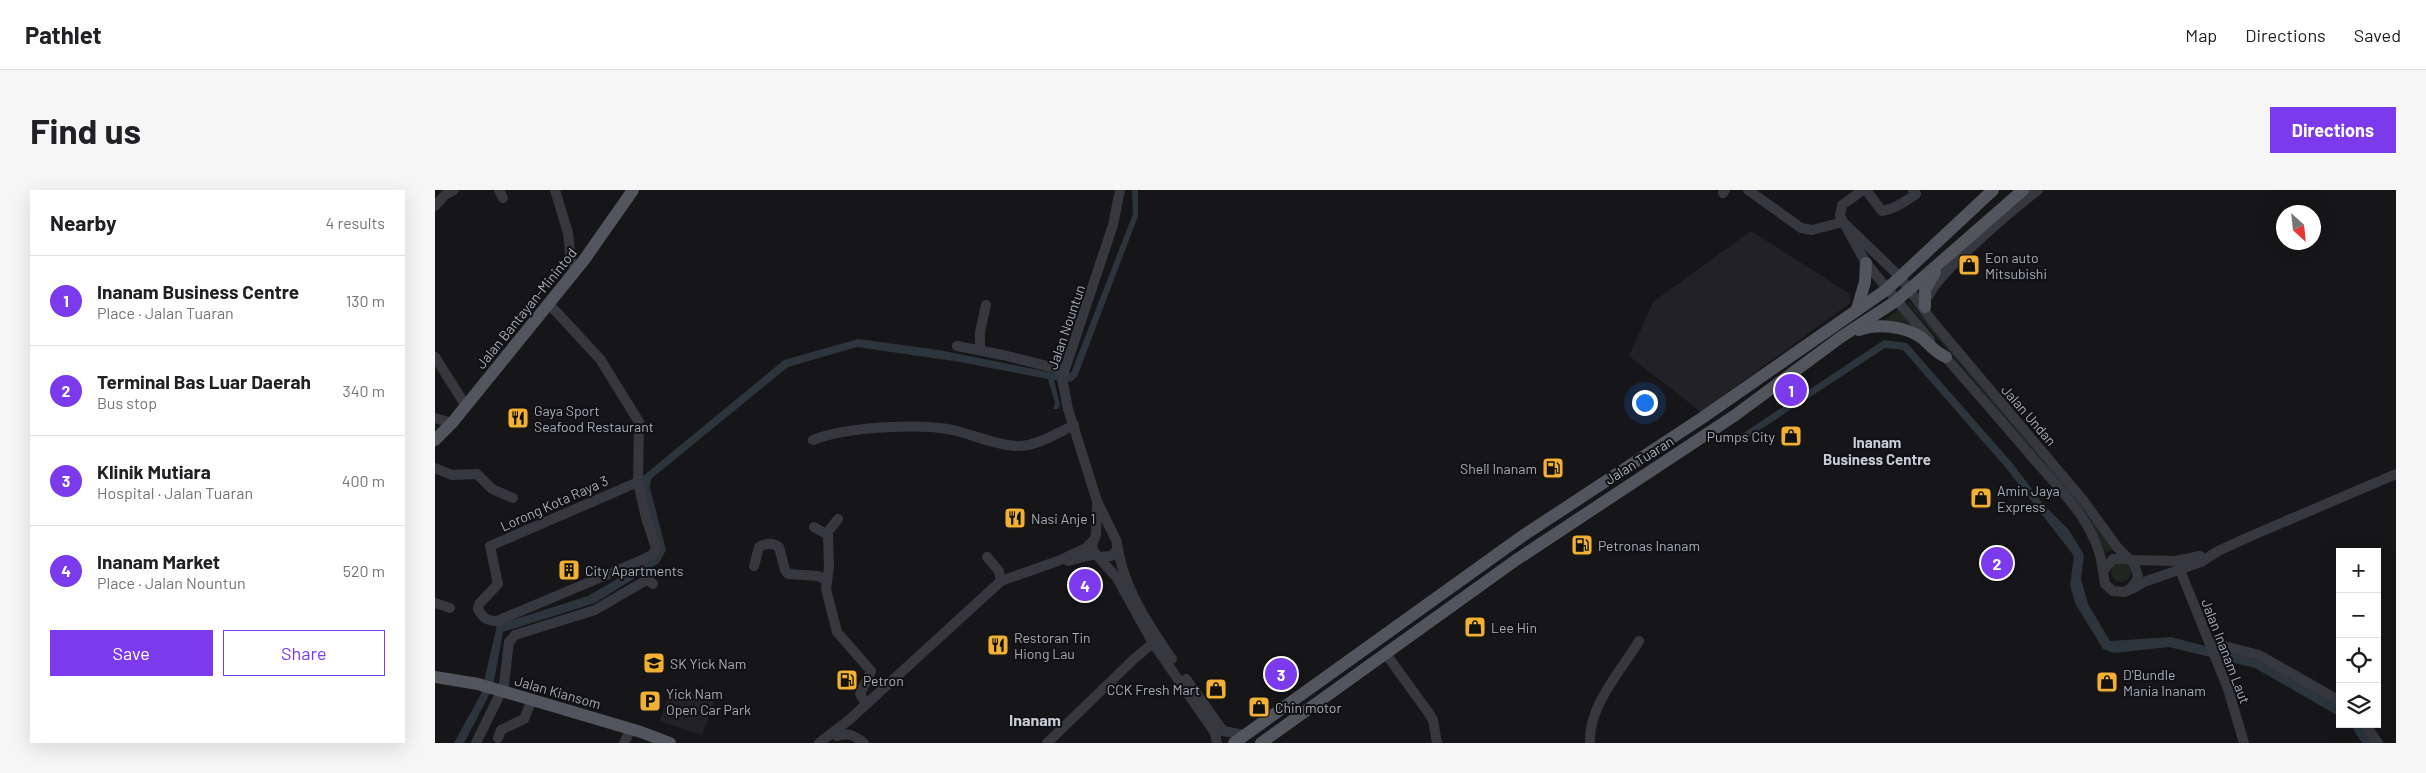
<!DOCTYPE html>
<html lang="en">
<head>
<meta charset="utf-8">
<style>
  :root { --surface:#fff; --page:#f6f6f6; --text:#202124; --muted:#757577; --line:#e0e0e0; --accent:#7c3aed }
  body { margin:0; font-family:Barlow,sans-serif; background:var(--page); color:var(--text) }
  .controls { position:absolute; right:15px; bottom:15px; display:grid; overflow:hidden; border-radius:0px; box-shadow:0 5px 20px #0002 }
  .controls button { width:45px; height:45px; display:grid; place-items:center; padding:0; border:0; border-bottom:1px solid var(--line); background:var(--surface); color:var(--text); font:25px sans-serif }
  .compass { position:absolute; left:1841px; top:15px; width:45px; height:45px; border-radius:50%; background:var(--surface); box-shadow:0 5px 20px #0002; rotate:153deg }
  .you { position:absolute; left:1209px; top:212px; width:18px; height:18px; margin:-12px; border:4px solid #fff; border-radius:50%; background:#1a73e8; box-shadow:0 0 0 8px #1a73e833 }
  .badge { display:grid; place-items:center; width:32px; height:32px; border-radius:50%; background:var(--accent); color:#fff; font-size:16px; font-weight:700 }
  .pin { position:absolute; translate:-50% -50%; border:2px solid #fff; box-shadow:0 1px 5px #0006 }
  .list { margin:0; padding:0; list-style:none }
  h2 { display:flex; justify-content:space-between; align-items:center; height:65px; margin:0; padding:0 20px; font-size:21px }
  h2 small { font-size:16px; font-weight:400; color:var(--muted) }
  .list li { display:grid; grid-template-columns:32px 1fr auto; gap:15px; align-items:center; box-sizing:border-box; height:90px; padding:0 20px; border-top:1px solid var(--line) }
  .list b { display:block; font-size:19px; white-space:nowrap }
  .list p { margin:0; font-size:16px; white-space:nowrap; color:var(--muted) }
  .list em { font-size:16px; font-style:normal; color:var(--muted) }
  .actions { display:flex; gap:10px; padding:15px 20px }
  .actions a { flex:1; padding:11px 0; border:1px solid var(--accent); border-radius:0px; text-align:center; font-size:18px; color:var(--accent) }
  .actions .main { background:var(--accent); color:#fff }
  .icon { flex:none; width:28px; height:28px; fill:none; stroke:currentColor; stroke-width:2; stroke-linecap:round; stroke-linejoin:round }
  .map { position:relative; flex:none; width:1961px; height:553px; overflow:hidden; border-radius:0px }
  header { display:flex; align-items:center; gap:30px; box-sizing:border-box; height:70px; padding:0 25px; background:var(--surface); border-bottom:1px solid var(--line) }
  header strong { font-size:24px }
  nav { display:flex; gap:28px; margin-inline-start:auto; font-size:18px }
  .intro { display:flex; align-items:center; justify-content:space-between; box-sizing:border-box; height:120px; padding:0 30px }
  h1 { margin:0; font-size:35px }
  .button { padding:12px 22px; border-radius:0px; background:var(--accent); color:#fff; font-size:18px; font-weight:700 }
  main { display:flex; gap:30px; padding:0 30px }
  aside { flex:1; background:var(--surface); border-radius:0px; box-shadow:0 5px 20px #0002 }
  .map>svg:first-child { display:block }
  .built { fill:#222225 }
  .green { fill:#1e261f }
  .water { fill:#2c353c }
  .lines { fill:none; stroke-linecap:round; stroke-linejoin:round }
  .minor { stroke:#37383d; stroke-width:10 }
  .major { stroke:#53555c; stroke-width:12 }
  .labels { text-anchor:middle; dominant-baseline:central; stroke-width:4; stroke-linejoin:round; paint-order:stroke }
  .poi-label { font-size:14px; fill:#a8adb8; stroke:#111113; text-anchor:start }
  .street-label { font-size:14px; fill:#a8adb8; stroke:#111113 }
  .neighbourhood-label { font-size:15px; font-weight:bold; fill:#c9ccd4; stroke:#111113 }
  .quarter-label { font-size:16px; font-weight:bold; fill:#c9ccd4; stroke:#111113 }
</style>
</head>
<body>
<header>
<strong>Pathlet</strong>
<nav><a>Map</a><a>Directions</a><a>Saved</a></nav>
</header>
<div class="intro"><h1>Find us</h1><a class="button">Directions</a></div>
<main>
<aside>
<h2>Nearby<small>4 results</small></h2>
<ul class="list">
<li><span class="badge">1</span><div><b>Inanam Business Centre</b><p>Place · Jalan Tuaran</p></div><em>130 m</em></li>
<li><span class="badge">2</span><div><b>Terminal Bas Luar Daerah</b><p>Bus stop</p></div><em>340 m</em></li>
<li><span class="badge">3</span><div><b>Klinik Mutiara</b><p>Hospital · Jalan Tuaran</p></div><em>400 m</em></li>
<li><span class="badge">4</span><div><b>Inanam Market</b><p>Place · Jalan Nountun</p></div><em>520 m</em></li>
</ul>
<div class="actions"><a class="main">Save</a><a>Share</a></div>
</aside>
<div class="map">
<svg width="1961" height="553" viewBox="0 0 1961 553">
  <rect width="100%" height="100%" fill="#161618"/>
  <!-- built -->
  <g class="built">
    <path d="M1316,41L1415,104V113L1266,222L1194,166L1218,112Z"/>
    <path d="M242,498L279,512L267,545L225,531L234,503L239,504Z"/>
  </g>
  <!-- green -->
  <g class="green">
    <path d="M1474,111L1651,320L1678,359L1671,363L1652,324L1475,116L1472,112Z"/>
    <path d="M1465,118L1485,142L1445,134Z"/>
    <circle cx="1686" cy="382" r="10"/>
  </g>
  <!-- water -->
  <g class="water">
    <path d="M697,0H703V26L642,187L636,192L619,190L625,215L623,219H618L620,213L613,189L525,172L422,157L353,177L216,289L215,298L231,360L224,373L160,413L68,442L59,491L53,507L29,553H19L46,504L62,435L153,406L221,366L206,297L208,286L349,170L423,149L504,160L619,183H636L698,24Z"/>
    <path d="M1449,150L1472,153L1578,274L1608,314L1634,340L1649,365L1646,389L1653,414L1675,451L1736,447L1824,470L1905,514V527L1820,478L1734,457L1679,463L1668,459L1640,413L1635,395L1639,366L1571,278L1468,160L1450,158L1305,253L1301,248Z"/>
    <path d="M1915,534H1926L1939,553H1927Z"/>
  </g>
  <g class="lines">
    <!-- minor -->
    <g class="minor">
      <path d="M64,0L68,8"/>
      <path d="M120,0L133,43L136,72L142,79"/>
      <path d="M1313,0L1366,38L1377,40L1408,32"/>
      <path d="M1428,0L1407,15L1405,26L1431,73L1495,150"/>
      <path d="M1431,0L1447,21C1460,19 1469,12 1481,4L1478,0"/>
      <path d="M1288,3L1290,0"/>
      <path d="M0,16L10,5L19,0"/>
      <path d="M1408,32L1465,87L1498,132L1648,310L1682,357L1699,374L1703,386L1701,392L1694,400L1689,402L1678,401L1670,394L1668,381L1678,369H1691"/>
      <path d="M1494,105C1506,80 1578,19 1603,0"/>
      <path d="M114,114L165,169L204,232L203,292L211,328L221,358L218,364L209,369L62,431C52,431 48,428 43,419L44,414L63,394L55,356L203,292"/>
      <path d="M522,156L568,165L628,180"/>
      <path d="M545,160V142L551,115"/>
      <path d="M1507,163C1535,195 1564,228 1592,261C1621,296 1663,332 1668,381"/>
      <path d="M0,167L31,216"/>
      <path d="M0,228L17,233"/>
      <path d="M378,250C410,237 484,233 518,240C539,245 560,255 581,256C601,257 622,243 639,235"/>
      <path d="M0,278L17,285L42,284L57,299L78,308"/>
      <path d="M662,316L661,345L657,355L659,362L682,388L718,453L780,543L782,553"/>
      <path d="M379,337L393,345L394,377L391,399L402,442L436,481L425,504L431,514"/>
      <path d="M392,343L403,329"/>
      <path d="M683,357C688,397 715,437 737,469"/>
      <path d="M552,367L564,381L566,391"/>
      <path d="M664,367L676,366L682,360V352L662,311L633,219L627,188L678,35L685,0"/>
      <path d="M1694,370L1741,371L1765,366"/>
      <path d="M633,371L661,364"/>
      <path d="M319,376L324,357C331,353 338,353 344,357L350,380L353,384L383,386L391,390"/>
      <path d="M1745,380L1793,499L1809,553"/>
      <path d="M1697,399L1709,392L1766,372L1783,361L1816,346L1961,284"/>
      <path d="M0,413L15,418"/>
      <path d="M1774,452L1824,465L1905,511"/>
      <path d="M951,464L993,522L998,530L1002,553"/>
      <path d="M751,489L788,541L809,545"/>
      <path d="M68,503L74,452L80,445L160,420L208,392L214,390L218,394"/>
      <path d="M1930,534L1943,553"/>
      <path d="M402,546C415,542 419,546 429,553"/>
      <path d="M63,548L66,540L89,529L94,517"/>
      <path d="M41,553L63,508"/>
      <path d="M189,553L193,545"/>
      <path d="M384,553L414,530L566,391L623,371L651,358L658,351"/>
      <path d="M612,553L699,469L718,453V447"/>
      <path d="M1155,553C1153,516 1186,481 1204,451"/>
    </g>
    <!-- major -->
    <g class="major">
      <path d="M1490,117V100L1500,82"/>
      <path d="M1422,119L1430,92L1431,73"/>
      <path d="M1424,140C1442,133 1470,136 1487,148C1495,155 1501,163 1511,167"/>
      <path d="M0,250L17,233L149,70L198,0"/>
      <path d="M0,487L43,494L206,542L235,553"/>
      <path d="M799,553L1089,345L1267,228L1451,100L1558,0"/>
      <path d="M826,553L1081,370L1299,226L1406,147L1461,111L1588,0"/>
    </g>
  </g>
  <!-- icons -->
  <defs>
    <g id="shop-square" transform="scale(1.125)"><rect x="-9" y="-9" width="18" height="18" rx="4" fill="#f2b134" stroke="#111113"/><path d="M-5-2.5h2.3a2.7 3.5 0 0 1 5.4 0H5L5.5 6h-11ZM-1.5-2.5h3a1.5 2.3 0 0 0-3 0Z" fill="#111"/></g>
    <g id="restaurant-square" transform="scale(1.125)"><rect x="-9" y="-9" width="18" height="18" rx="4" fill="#f2b134" stroke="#111113"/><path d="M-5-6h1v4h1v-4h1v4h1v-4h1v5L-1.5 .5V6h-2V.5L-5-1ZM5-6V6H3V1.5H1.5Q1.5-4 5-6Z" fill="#111"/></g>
    <g id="fuel-square" transform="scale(1.125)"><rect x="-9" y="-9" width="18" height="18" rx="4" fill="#f2b134" stroke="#111113"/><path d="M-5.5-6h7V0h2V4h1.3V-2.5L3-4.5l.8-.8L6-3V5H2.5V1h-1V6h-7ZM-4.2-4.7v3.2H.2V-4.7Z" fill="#111"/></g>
    <g id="building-square" transform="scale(1.125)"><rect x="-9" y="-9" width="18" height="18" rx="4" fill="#f2b134" stroke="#111113"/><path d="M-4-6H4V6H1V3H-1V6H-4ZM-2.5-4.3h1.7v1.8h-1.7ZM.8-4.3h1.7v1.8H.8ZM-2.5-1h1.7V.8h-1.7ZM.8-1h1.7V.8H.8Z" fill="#111"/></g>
    <g id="school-square" transform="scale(1.125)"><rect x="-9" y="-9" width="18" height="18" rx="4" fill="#f2b134" stroke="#111113"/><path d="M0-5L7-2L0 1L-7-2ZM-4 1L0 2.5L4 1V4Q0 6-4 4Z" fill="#111"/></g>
    <g id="parking-square" transform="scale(1.125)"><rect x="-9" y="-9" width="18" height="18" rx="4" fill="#f2b134" stroke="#111113"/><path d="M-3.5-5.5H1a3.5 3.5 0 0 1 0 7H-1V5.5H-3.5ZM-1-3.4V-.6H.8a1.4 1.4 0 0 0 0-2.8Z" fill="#111"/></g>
  </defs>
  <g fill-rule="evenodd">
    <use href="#shop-square" x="1534" y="75"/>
    <use href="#restaurant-square" x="83" y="228"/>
    <use href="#shop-square" x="1356" y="246"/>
    <use href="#fuel-square" x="1118" y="278"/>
    <use href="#shop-square" x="1546" y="308"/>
    <use href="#restaurant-square" x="580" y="328"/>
    <use href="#fuel-square" x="1147" y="355"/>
    <use href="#building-square" x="134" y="380"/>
    <use href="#shop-square" x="1040" y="437"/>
    <use href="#restaurant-square" x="563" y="455"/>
    <use href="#school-square" x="219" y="473"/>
    <use href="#fuel-square" x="412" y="490"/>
    <use href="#shop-square" x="1672" y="492"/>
    <use href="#shop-square" x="781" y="499"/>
    <use href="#parking-square" x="215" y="511"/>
    <use href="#shop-square" x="824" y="517"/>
  </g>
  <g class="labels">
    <!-- poi labels -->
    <g class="poi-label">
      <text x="1550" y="67">Eon auto<tspan x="1550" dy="16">Mitsubishi</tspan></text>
      <text x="99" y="220">Gaya Sport<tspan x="99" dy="16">Seafood Restaurant</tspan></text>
      <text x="1340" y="246" text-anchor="end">Pumps City</text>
      <text x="1102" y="278" text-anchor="end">Shell Inanam</text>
      <text x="1562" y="300">Amin Jaya<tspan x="1562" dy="16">Express</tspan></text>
      <text x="596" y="328">Nasi Anje 1</text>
      <text x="1163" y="355">Petronas Inanam</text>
      <text x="150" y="380">City Apartments</text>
      <text x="1056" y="437">Lee Hin</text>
      <text x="579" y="447">Restoran Tin<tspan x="579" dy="16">Hiong Lau</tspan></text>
      <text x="235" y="473">SK Yick Nam</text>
      <text x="1688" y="484">D'Bundle<tspan x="1688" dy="16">Mania Inanam</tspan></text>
      <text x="428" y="490">Petron</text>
      <text x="765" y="499" text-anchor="end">CCK Fresh Mart</text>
      <text x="231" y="503">Yick Nam<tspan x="231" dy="16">Open Car Park</tspan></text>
      <text x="840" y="517">Chin motor</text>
    </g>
    <!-- street labels -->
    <g class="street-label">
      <text transform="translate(91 118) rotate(-51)">Jalan Bantayan-Minintod</text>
      <text transform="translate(631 137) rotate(-71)">Jalan Nountun</text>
      <text transform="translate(1594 225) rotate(49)">Jalan Undan</text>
      <text transform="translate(1204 270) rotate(-32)">Jalan Tuaran</text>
      <text transform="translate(119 313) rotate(-24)">Lorong Kota Raya 3</text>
      <text transform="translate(1791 461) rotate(69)">Jalan Inanam Laut</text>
      <text transform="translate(123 502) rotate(16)">Jalan Kiansom</text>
    </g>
    <!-- neighbourhood labels -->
    <g class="neighbourhood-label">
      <text x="1442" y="252">Inanam<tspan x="1442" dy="17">Business Centre</tspan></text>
    </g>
    <!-- quarter labels -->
    <g class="quarter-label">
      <text x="600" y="529">Inanam</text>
    </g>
  </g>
</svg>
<div class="controls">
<button>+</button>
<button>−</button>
<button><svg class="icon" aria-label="locate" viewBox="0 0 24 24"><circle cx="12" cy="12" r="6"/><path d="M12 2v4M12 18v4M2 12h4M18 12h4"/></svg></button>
<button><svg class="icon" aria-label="layers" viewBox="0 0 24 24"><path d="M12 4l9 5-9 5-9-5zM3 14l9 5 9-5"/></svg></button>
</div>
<svg class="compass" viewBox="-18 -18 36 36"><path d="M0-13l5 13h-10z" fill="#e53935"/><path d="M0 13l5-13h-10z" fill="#757577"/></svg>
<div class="you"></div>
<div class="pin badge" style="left:1356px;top:200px">1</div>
<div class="pin badge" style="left:1562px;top:373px">2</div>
<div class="pin badge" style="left:846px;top:484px">3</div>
<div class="pin badge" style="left:650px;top:395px">4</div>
</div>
</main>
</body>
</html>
